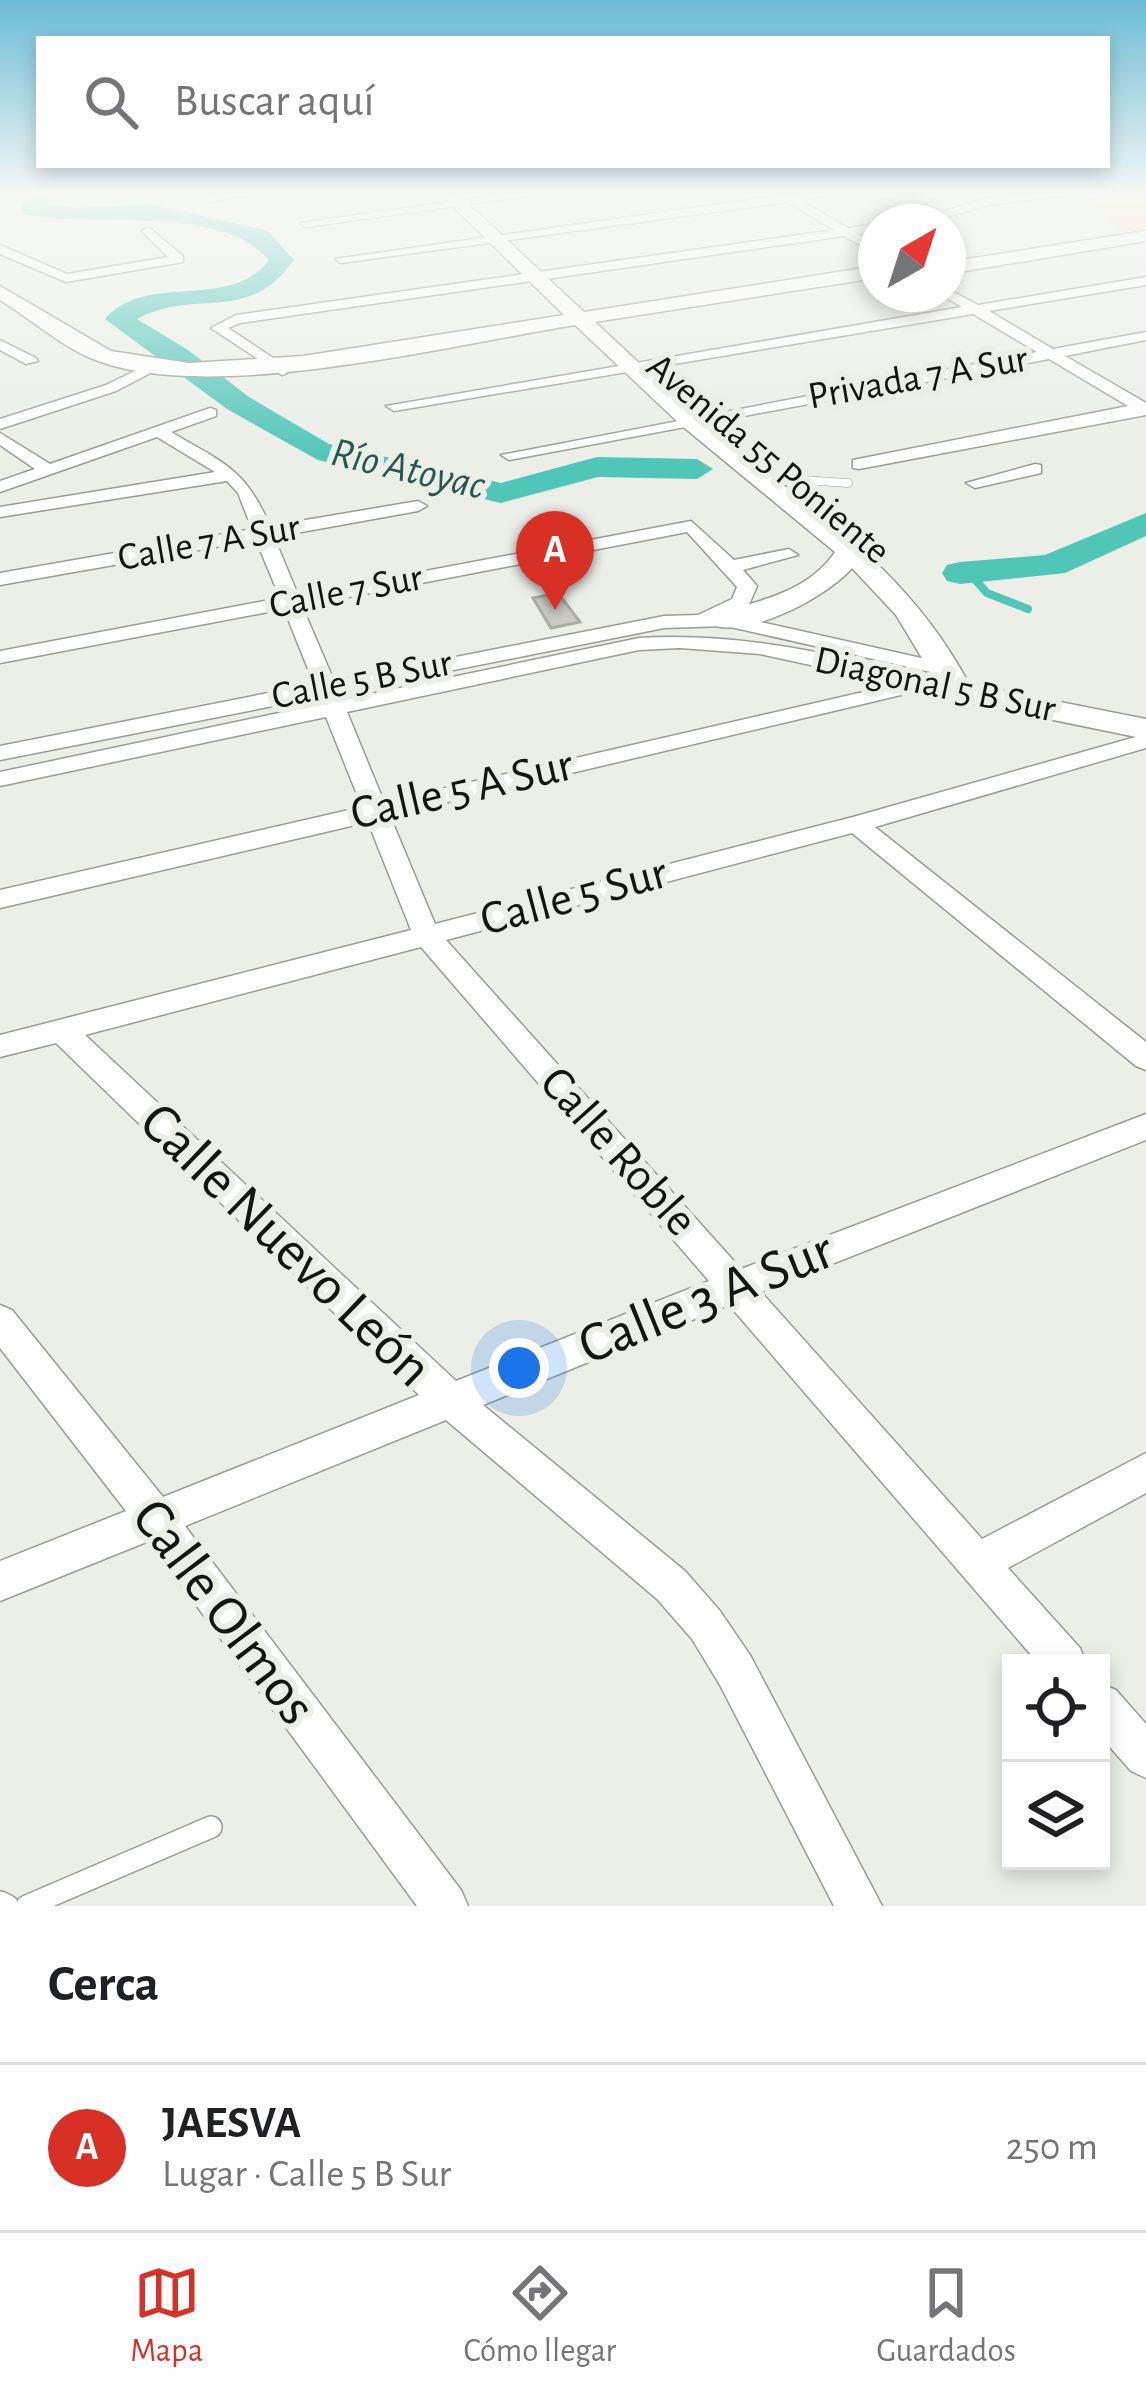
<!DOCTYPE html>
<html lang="es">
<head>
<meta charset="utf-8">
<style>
  :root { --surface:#fff; --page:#f2f2f2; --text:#202124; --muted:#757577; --line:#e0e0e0; --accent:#d93025 }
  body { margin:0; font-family:"Alegreya Sans",sans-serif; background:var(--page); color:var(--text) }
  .controls { position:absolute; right:36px; bottom:36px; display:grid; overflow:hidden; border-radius:0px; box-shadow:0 6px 18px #0003 }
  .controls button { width:108px; height:108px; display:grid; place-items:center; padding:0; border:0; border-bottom:3px solid var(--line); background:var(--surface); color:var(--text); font:60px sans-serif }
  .compass { position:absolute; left:858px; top:204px; width:108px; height:108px; border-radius:50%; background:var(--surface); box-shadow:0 6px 18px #0003; rotate:39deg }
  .you { position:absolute; left:519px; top:1368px; width:42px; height:42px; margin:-30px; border:9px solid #fff; border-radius:50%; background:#1a73e8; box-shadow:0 0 0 18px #1a73e833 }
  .badge { display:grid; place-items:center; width:78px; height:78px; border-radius:50%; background:var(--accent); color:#fff; font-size:39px; font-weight:700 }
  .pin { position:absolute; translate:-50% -99px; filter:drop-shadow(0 3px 6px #0008) }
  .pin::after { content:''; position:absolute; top:63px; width:42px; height:36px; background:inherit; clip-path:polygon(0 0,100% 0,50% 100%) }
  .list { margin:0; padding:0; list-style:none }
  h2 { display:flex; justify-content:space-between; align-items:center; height:156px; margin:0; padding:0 48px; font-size:51px }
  h2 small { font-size:39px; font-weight:400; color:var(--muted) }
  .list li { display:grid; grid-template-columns:78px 1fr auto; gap:36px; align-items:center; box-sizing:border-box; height:168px; padding:0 48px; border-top:3px solid var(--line) }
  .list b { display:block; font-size:45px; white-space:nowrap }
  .list p { margin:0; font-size:39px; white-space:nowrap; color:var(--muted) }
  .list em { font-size:39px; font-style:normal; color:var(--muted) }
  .icon { flex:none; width:66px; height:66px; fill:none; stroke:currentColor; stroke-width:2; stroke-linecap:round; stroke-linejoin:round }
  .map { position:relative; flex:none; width:1146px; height:1906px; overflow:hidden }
  .search { position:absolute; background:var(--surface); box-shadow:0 6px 18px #0003; left:36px; right:36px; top:36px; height:132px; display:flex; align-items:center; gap:30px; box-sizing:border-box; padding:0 42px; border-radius:0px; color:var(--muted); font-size:45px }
  .sheet { height:324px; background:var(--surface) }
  nav { display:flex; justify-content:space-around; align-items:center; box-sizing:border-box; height:168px; border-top:3px solid var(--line); background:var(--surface); font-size:33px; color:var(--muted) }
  nav a { display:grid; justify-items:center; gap:6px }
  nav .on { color:var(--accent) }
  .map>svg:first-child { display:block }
  .green { fill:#fbd9a4 }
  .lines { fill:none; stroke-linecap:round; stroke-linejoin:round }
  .stream { stroke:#50c6b9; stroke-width:8 }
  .river { fill:#50c6b9; fill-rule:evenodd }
  .building { fill:#cbcbc4; stroke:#adaca5; stroke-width:3 }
  .lane-far1-casing { stroke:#999c96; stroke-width:9 }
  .lane-casing { stroke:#999c96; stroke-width:24 }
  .street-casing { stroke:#999c96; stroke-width:3 }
  .secondary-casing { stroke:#999c96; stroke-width:3 }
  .lane-far1 { stroke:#fff; stroke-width:8 }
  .lane { stroke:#fff; stroke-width:21 }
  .street { fill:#fff; fill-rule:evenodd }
  .secondary { fill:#fff; fill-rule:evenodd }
  .labels { text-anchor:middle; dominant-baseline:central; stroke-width:12; stroke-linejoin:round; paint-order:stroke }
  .far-street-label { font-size:39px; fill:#141513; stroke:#ebefe8 }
  .far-water-label { font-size:42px; font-style:italic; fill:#265852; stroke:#ebefe8 }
  .street-label { font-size:48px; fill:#141513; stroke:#ebefe8 }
  .near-street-label { font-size:57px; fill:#141513; stroke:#ebefe8 }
</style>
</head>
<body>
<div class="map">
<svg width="1146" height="1906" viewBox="0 0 1146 1906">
  <rect width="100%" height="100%" fill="#ebefe8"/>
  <!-- green -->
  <path class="green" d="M1131,194L1146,197V229L1124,233L1081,199Z"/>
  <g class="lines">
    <!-- stream -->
    <path class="stream" d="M971,575L987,593L1028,609"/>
    <!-- river -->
    <g class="river">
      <path d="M33,194H56L47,204L76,208L151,204L268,231L294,260C247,326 195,287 137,319L188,350L249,397L329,444L501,483L597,457L697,459L713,469L697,479L598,477L501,503L318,460L227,409L105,319C147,271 230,312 269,260C216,201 95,230 23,214L20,209Z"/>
      <path d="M1146,513V536L1065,573L960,584L947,581L942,573L947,565L960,562L1045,555Z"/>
    </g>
  </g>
  <!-- building -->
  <path class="building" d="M558,593L580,622L551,628L533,598Z"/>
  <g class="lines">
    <!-- lane-far1 casing -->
    <g class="lane-far1-casing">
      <path id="lane-far1" d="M788,479L848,483"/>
    </g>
    <!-- lane casing -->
    <g class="lane-casing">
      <g id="lane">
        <path d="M0,1902L8,1906"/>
        <path d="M27,1906L211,1827"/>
      </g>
    </g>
    <!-- street casing -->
    <g class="street-casing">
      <g id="street">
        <path d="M217,194H254L208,202L202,199Z"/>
        <path d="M507,194H543L306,227L300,223Z"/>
        <path d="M1031,194H1078L988,205L930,222H911L987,198Z"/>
        <path d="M783,195L829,194L801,201L848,228L876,224V232L858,234L876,245V254L844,236L240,323L228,328L287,367V373L282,375L211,328L236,315L834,230L788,202L341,263L335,259Z"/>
        <path d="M148,227L183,256V262L66,282L0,254V245L67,274L168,257L142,231Z"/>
        <path d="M1146,277V285L989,311L1053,349L1146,332V340L1065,356L1146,403V415L859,469L853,468V460L1128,406L1049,359L509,460L501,455L1037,352L973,314L394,411L386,406L962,307L943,296L948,289L978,305Z"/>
        <path d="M0,340L36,358L38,361L26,364L0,350Z"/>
        <path d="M151,363L164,366L116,391L0,429V419L106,385Z"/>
        <path d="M210,408L216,410V416L171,432C223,463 245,468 270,526L418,501L427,506L418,511L274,537L298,595L691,521L734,560L789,549L798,555L743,570L757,586L748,607L730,615L948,664L959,670L948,676L726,626L664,628L339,693L342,700L639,638C750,631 857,660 965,686L968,691L957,697L922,690L390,816L435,924L853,817L1146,734V748L875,827L1146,1042V1070L1136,1066L852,833L446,940L741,1269L1146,1114V1140L761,1292L982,1539L1146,1453V1493L1008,1568L1080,1648L1086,1663H1038L729,1305L483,1405L685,1571L720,1611L750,1655L882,1906H834L720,1685L692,1639L657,1599L446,1420L185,1526L461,1890L468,1906H417L149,1541L0,1601V1561L126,1511L0,1348V1305L12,1310L163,1497L419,1395L56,1043L0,1057V1035L411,930L368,822L0,908V890L362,807L326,717L0,786V772L321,704L319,697L0,760V746L314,684L284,609L0,663V651L280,598L256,540L0,585V573L252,529L238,493L227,481L0,517V507L215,472L157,437L0,492V481L35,469L0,445V433L50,464ZM687,532L737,587L732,599L698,615L664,616L334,681L302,606ZM680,648L760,654L898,684L384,802L347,712L639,650ZM421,947L709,1281L456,1381L85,1035Z"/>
        <path d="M1035,464L1041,465V473L975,488L966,483Z"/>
        <path d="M1101,1684L1116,1690L1146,1724V1778L1131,1771L1101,1737Z"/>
      </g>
    </g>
    <!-- secondary casing -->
    <g class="secondary-casing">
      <g id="secondary">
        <path d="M440,194H458L584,312L876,266V278L595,322C640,364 685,406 733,445C827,521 910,574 969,684L1146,719V739L946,698L896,615L852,568C828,596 753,636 716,626L711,620L716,614C759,601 808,592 835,552L681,425L575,325C450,345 208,406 93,359C59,345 31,319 0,300V286L111,351L189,363L303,356L564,315Z"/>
        <path d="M1146,231V241L948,274V262Z"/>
      </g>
    </g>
    <!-- lane-far1 -->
    <use href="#lane-far1" class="lane-far1"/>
    <!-- lane -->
    <use href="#lane" class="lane"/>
    <!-- street -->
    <use href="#street" class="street"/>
    <!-- secondary -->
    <use href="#secondary" class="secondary"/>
  </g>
  <!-- sky -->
  <linearGradient id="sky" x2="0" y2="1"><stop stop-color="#6bbbd5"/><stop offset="0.42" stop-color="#f6f8f5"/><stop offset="1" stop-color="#f6f8f5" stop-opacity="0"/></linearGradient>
  <rect width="1146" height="461" fill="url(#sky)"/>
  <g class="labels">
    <!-- far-street labels -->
    <g class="far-street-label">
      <text transform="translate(918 378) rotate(-10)">Privada 7 A Sur</text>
      <text transform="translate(768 459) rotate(40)">Avenida 55 Poniente</text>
      <text transform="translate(209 543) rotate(-10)">Calle 7 A Sur</text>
      <text transform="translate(346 592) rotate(-11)">Calle 7 Sur</text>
      <text transform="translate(362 680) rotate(-11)">Calle 5 B Sur</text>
      <text transform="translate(935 685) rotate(12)">Diagonal 5 B Sur</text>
    </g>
    <!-- far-water labels -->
    <g class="far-water-label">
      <text transform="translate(408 469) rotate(13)">Río Atoyac</text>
    </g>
    <!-- street labels -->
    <g class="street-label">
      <text transform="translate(462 790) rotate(-13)">Calle 5 A Sur</text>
      <text transform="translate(574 897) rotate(-15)">Calle 5 Sur</text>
      <text transform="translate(618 1152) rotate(48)">Calle Roble</text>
    </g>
    <!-- near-street labels -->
    <g class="near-street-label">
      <text transform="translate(286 1245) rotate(44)">Calle Nuevo León</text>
      <text transform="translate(706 1298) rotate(-22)">Calle 3 A Sur</text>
      <text transform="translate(224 1612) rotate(53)">Calle Olmos</text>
    </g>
  </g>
</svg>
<div class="controls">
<button><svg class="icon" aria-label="locate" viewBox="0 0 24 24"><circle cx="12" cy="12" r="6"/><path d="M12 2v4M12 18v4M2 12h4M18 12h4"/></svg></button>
<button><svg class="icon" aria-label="layers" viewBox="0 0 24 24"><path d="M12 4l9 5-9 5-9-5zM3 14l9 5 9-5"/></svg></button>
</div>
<svg class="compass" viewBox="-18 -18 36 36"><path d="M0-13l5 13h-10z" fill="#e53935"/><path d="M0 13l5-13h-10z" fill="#757577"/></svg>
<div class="you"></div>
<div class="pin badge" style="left:555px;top:610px">A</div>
<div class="search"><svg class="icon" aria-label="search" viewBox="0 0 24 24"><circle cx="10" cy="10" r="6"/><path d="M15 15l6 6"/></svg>Buscar aquí</div>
</div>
<section class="sheet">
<h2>Cerca<small></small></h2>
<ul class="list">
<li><span class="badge">A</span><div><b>JAESVA</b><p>Lugar · Calle 5 B Sur</p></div><em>250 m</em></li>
</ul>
</section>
<nav>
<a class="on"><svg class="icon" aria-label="map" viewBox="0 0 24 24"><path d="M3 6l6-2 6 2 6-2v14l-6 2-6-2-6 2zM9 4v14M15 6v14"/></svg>Mapa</a>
<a><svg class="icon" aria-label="directions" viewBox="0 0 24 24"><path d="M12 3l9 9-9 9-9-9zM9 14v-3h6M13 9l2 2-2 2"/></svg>Cómo llegar</a>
<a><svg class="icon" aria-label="saved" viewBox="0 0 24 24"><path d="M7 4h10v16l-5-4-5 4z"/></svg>Guardados</a>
</nav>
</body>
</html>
